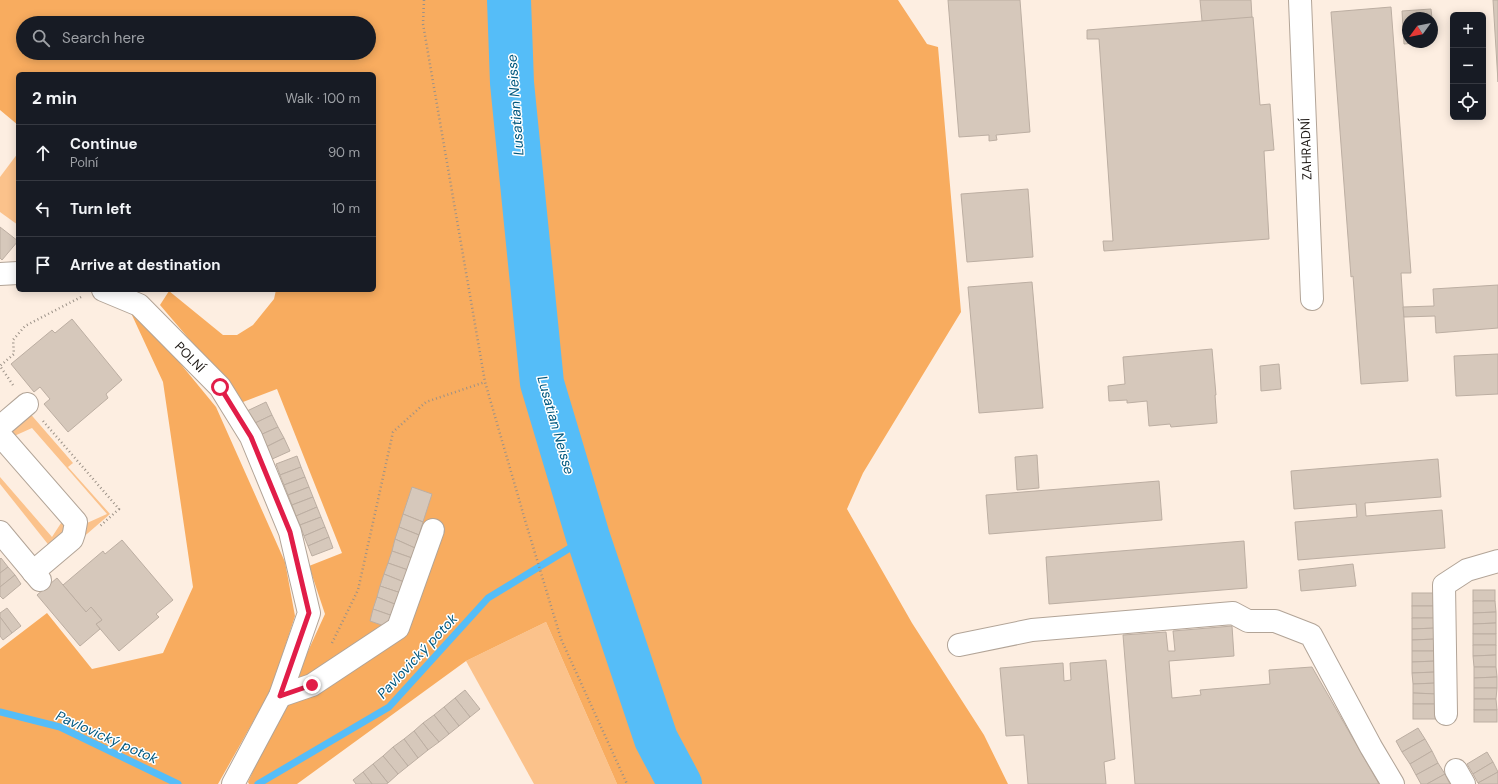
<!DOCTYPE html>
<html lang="en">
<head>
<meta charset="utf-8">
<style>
  :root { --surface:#171b24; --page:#242831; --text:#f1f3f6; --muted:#9ea1a6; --line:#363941 }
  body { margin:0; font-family:"DM Sans",sans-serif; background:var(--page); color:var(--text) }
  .controls { position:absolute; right:12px; top:12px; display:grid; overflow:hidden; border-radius:6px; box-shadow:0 2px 10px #0003 }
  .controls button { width:36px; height:36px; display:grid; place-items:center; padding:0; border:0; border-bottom:1px solid var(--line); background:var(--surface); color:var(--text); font:20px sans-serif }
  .compass { position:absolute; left:1402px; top:12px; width:36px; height:36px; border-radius:50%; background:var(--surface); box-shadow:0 2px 10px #0003; rotate:237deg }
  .stop { position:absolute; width:12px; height:12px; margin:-9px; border:3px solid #e11d48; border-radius:50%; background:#fff }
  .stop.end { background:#e11d48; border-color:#fff; box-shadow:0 1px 4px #0008 }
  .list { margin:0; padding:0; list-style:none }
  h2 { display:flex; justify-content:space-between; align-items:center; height:52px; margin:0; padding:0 16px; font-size:17px }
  h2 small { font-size:13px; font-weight:400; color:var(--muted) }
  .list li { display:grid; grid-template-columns:26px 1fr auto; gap:12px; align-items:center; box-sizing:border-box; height:56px; padding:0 16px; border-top:1px solid var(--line) }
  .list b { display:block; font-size:15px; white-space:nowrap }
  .list p { margin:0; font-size:13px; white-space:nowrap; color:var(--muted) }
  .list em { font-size:13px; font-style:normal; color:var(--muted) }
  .icon { flex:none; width:22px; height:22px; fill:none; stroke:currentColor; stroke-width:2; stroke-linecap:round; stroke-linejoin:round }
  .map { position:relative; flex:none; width:1498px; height:784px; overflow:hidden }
  .search { position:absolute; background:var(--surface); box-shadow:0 2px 10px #0003; left:16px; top:16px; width:360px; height:44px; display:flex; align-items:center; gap:10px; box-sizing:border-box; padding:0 14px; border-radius:22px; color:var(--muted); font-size:15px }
  .panel { position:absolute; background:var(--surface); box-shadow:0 2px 10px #0003; left:16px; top:72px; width:360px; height:220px; border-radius:6px }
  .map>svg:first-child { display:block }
  .green { fill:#fbc28b }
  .forest { fill:#f8ac5f; fill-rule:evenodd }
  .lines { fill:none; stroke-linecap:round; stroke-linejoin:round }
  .stream { stroke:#55bdf8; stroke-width:7 }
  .river { stroke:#55bdf8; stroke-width:44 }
  .building { fill:#d6c8bb; stroke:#bcaea2 }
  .minor-casing { stroke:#b2a497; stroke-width:24 }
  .path { stroke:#9b9187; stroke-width:2.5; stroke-dasharray:1 3; stroke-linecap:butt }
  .minor { stroke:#fff; stroke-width:22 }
  .route { stroke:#e11d48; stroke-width:5 }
  .labels { text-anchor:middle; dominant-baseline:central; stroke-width:3; stroke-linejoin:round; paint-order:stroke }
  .street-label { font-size:13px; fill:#1c1713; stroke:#fff }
  .water-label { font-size:14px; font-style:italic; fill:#00587f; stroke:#fff }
</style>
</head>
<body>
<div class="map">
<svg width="1498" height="784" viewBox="0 0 1498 784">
  <rect width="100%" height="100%" fill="#fdeee1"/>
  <!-- green -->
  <g class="green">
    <path d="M18,153V225L0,212V177Z"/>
    <path d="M27,410L73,463L68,467L110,514L80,540L87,523L107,514L32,428L12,437L14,422Z"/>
    <path d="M0,477L52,537L63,520L68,528L51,548L0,484Z"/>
    <path d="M546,622L617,784H534L466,661Z"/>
  </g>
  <!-- forest -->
  <g class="forest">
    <path d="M0,0H898L927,44L938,47L961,312L863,473L847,509L912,623L984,735L1008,784H617L546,622L466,661L297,784H249L248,782L325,614L309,566L342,553L277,389L243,402L160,305L169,291L223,335H237L253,325L274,299L276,290H374V74H18V125L0,110ZM23,23H369V53H23Z"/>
    <path d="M131,313L170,351L216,407L285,562L295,616L271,690L218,784H0V649L47,613L92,669L163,653L193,587L163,382Z"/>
  </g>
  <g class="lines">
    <!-- stream -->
    <g class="stream">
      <path d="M0,712L60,727L178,784"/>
      <path d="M258,784L389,707L488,598L588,537"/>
    </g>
    <!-- river -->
    <path class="river" d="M509,0L512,83L542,383L588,537L656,739L680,784"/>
  </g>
  <!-- building -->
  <g class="building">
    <path d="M948,0H1020L1030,132L996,135L997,140L989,141V135L959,137Z"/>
    <path d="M1200,0H1251L1252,18L1202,21Z"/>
    <path d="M1493,0H1498V82Z"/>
    <path d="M1391,7L1411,273H1401L1408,381L1361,384L1353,276L1351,277L1331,12Z"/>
    <path d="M1431,9L1432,18H1408V42H1427L1404,44L1402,11Z"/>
    <path d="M1253,17L1260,105L1270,104L1274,150L1264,151L1269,239L1104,251L1103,241H1113L1099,39H1087V30Z"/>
    <path d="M1028,189L1033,257L967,262L961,194Z"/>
    <path d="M0,227L18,241L2,260L0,258Z"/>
    <path d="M1032,282L1043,408L979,413L968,287Z"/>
    <path d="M1498,285V328L1436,333L1435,316L1404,317L1403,307L1434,306L1433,289Z"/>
    <path d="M72,319L122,380L106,394L108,398L68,432L44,404L50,399L40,387L34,392L11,364L52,330L55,333Z"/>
    <path d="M1212,349L1216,395H1215L1217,423L1171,427L1170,424L1149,426L1147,401L1127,403V400L1109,401L1108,386L1125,384L1123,357Z"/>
    <path d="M1498,354V394L1456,396L1454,356Z"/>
    <path d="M1279,364L1281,389L1261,391L1260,366Z"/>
    <path d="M266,402L272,415L253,424L247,411Z"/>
    <path d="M272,415L278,427L258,436L253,424Z"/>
    <path d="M278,427L284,438L264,448L258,436Z"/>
    <path d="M284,438L290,451L270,460L264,448Z"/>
    <path d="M1037,455L1039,488L1017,490L1015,457Z"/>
    <path d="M297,456L301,467L280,475L276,464Z"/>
    <path d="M1438,459L1441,497L1365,503L1366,516L1442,510L1445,548L1298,560L1295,522L1357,517L1356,504L1294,509L1291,471Z"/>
    <path d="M301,467L305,477L284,485L280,475Z"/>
    <path d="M305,477L309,487L288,495L284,485Z"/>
    <path d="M1159,481L1162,520L989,534L986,495Z"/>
    <path d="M309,487L313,497L292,505L288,495Z"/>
    <path d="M412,487L432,494L423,522L403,514Z"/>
    <path d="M313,497L317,507L296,516L292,505Z"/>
    <path d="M317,507L321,517L300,525L296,516Z"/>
    <path d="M403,514L423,522L419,535L399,527Z"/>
    <path d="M321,517L325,527L304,536L300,525Z"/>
    <path d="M325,527L329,537L308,546L304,536Z"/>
    <path d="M399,527L419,535L415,548L395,539Z"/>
    <path d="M329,537L333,548L312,556L308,546Z"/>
    <path d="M395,539L415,548L412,558L392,551Z"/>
    <path d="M122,540L173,600L156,614L159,617L119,651L96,624L102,620L91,607L86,612L63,585L103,551L105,554Z"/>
    <path d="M1244,541L1247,588L1049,604L1046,557Z"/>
    <path d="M392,551L412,558L408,570L388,563Z"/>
    <path d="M1,558L8,567L0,573V559Z"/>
    <path d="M388,563L408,570L404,582L384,574Z"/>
    <path d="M1353,564L1356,586L1301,591L1299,570Z"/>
    <path d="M8,567L15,575L0,587V573Z"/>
    <path d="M384,574L404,582L401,593L380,586Z"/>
    <path d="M15,575L21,584L3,599L0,596V587Z"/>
    <path d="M57,578L86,612L91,607L102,620L96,624L100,629L80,646L37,595Z"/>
    <path d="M380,586L401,593L397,605L377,597Z"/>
    <rect x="1473" y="590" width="22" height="11"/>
    <rect x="1412" y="593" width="24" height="13"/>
    <path d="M377,597L397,605L393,616L373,609Z"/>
    <path d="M1473,601H1495L1496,612L1473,613Z"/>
    <rect x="1412" y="606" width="24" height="12"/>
    <path d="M7,608L21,626L12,633L0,617V613Z"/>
    <path d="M373,609L393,616L390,628L370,621Z"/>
    <path d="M1496,612V623L1473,624V613Z"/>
    <path d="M0,617L12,633L3,640L0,636Z"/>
    <path d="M1412,618H1436V628L1412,629Z"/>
    <path d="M1496,623V634H1473V624Z"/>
    <path d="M1232,626L1234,656L1169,661L1172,698L1201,695L1200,690L1270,684L1269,670L1312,667L1379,784H1135L1123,635L1166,632L1168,651H1175L1173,631Z"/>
    <path d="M1436,628V639L1412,640V629Z"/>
    <rect x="1473" y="634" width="23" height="11"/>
    <path d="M1436,639V651H1412V640Z"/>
    <path d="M1473,645H1496V655L1473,656Z"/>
    <path d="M1412,651H1436L1437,661L1412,662Z"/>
    <path d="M1496,655V667H1474L1473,656Z"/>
    <path d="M1106,660L1115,759L1104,762L1106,784H1028L1024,735L1006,736L1000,668L1063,663L1064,681L1071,680L1070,663Z"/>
    <path d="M1437,661L1436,672L1412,673V662Z"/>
    <path d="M1474,667H1496L1497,677L1474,678Z"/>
    <path d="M1436,672L1437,683L1413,684L1412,673Z"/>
    <path d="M1497,677V688H1474V678Z"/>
    <path d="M1437,683V694L1413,693V684Z"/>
    <path d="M1474,688H1497L1496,699H1474Z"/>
    <path d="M465,690L480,709L470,717L455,698Z"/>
    <path d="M1413,693L1437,694V704H1413Z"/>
    <path d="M455,698L470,717L459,726L444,707Z"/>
    <path d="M1474,699H1496L1497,710H1474Z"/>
    <rect x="1413" y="704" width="24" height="15"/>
    <path d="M444,707L459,726L449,734L434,715Z"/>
    <rect x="1474" y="710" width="23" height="12"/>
    <path d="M434,715L449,734L439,742L423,723Z"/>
    <path d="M423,723L439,742L428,750L414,731Z"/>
    <path d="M1418,728L1425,739L1402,752L1396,741Z"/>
    <path d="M414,731L428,750L418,758L404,739Z"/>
    <path d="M404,739L418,758L408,766L393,747Z"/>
    <path d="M1425,739L1432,751L1410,764L1402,752Z"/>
    <path d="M393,747L408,766L398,774L383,756Z"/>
    <path d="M1432,751L1438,763L1416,775L1410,764Z"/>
    <path d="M1487,752L1493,762L1473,774L1467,764Z"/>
    <path d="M383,756L398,774L388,783L373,764Z"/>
    <path d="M1493,762L1498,772L1478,783L1473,774Z"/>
    <path d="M1438,763L1445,774L1427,784H1421L1416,775Z"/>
    <path d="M373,764L388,783L386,784H372L363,772Z"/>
    <path d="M363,772L372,784H356L353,780Z"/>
    <path d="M1498,772V784H1479L1478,783Z"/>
    <path d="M1445,774L1450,784H1427Z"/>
  </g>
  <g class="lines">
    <!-- minor casing -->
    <g class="minor-casing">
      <g id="minor">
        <path d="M1300,0L1312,299"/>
        <path d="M0,274L18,273"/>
        <path d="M103,290L139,305L220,387L251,437L290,532L309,613L280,696L233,784"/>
        <path d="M0,427L27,404"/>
        <path d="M0,435L76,522L74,533L72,539L33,572"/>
        <path d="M0,532L40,580"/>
        <path d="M959,645L1032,630L1233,613L1248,621H1275L1311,635L1371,747L1393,784"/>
        <path d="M280,696L312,685L398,628L433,530"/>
        <path d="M1446,714L1444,585L1467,570L1498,561"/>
        <path d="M1456,770L1464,784"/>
      </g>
    </g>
    <!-- path -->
    <g class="path">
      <path d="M424,0L423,24L485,382L525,520L561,639L627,784"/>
      <path d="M13,385L0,366L14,354L13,340L25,326L81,297"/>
      <path d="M43,421L119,509L99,527"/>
      <path d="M332,643L358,590L393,432L426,402L485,382"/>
    </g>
    <!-- minor -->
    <use href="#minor" class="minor"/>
  </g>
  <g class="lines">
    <!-- route -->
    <path class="route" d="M220,387L251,437L290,532L309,613L280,696L312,685"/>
  </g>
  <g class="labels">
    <!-- street labels -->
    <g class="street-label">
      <text transform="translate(1306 149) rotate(-92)">ZAHRADNÍ</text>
      <text transform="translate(190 357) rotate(46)">POLNÍ</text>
    </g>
    <!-- water labels -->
    <g class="water-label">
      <text transform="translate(515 105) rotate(-94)">Lusatian Neisse</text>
      <text transform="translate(556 425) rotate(74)">Lusatian Neisse</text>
      <text transform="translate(417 656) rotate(-47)">Pavlovický potok</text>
      <text transform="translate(107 737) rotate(24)">Pavlovický potok</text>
    </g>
  </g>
</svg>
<div class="controls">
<button>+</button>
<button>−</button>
<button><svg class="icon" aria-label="locate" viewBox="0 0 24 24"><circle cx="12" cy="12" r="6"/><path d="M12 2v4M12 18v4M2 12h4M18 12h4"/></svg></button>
</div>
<svg class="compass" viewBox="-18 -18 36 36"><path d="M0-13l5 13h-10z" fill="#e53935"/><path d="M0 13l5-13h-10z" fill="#9ea1a6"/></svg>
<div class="stop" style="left:220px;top:387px"></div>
<div class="stop end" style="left:312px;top:685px"></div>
<div class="search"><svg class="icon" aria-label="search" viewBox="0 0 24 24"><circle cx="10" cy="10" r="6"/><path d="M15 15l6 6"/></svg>Search here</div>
<section class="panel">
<h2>2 min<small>Walk · 100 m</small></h2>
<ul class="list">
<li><svg class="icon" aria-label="ahead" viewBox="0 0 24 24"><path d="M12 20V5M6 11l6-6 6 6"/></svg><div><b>Continue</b><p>Polní</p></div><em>90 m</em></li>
<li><svg class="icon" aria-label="left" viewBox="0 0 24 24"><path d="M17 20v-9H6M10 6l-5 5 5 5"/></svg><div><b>Turn left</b></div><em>10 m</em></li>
<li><svg class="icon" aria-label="arrive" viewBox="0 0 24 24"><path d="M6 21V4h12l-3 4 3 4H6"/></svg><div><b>Arrive at destination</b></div></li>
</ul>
</section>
</div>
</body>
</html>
